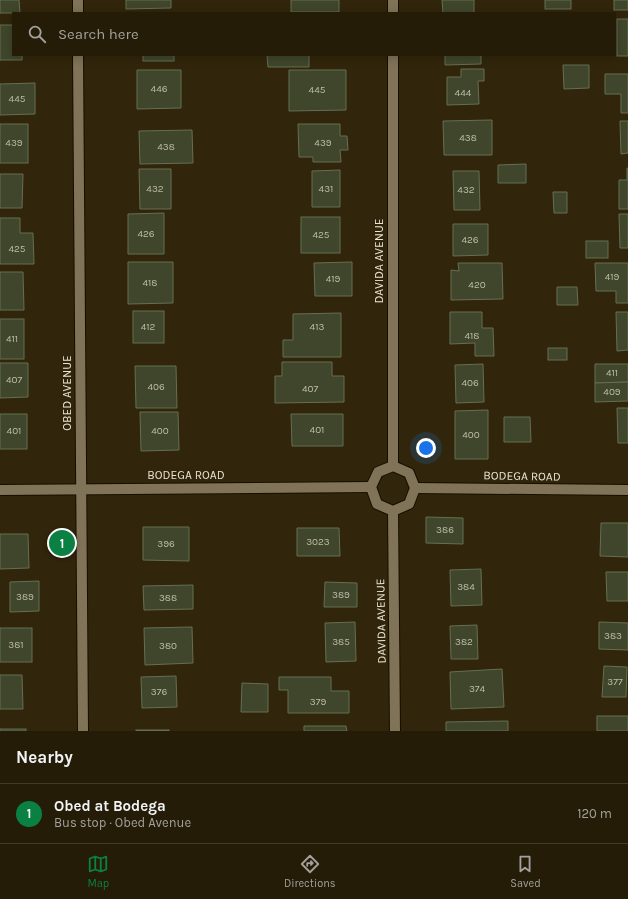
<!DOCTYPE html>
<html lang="en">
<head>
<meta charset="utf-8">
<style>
  :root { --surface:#251c08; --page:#312916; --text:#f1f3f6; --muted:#a3a19c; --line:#423a29; --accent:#0b8043 }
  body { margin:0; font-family:Karla,sans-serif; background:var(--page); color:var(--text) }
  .you { position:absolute; left:426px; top:448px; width:14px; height:14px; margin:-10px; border:3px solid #fff; border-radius:50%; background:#1a73e8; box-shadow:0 0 0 6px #1a73e833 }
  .badge { display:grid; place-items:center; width:26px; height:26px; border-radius:50%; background:var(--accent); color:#fff; font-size:13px; font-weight:700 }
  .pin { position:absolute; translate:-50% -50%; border:2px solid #fff; box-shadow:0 1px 4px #0006 }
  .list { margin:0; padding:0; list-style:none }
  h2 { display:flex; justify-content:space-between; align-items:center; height:52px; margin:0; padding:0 16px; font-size:17px }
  h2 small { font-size:13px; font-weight:400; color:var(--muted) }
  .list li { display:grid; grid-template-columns:26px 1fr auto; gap:12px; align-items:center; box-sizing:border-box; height:60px; padding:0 16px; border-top:1px solid var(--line) }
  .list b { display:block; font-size:15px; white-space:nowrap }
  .list p { margin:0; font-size:13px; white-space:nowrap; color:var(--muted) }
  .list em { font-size:13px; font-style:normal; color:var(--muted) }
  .icon { flex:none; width:22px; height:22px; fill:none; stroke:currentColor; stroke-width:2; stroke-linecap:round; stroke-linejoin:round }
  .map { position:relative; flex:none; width:628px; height:731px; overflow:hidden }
  .search { position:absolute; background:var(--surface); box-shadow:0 2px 10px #0003; left:12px; right:12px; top:12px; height:44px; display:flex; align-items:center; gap:10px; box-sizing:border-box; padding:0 14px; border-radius:0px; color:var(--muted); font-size:15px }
  .sheet { height:112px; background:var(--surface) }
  nav { display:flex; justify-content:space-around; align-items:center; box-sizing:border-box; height:56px; border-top:1px solid var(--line); background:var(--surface); font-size:11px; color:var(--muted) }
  nav a { display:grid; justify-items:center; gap:2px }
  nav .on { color:var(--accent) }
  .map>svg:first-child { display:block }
  .building { fill:#3f462b; stroke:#676e52 }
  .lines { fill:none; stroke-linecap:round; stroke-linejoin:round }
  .minor-casing { stroke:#180e00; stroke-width:12 }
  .minor { stroke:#807357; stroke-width:10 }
  .labels { text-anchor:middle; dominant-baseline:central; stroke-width:3.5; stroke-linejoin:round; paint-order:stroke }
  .number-label { font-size:10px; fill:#bfbca9 }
  .street-label { font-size:12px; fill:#eae3d3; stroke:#31260b }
</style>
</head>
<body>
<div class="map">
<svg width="628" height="731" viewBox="0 0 628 731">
  <rect width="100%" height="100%" fill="#31260b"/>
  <!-- building -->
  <g class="building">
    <path d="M0,0H19L20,13H0Z"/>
    <path d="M126,0H171V8L126,9Z"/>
    <rect x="291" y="0" width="48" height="12"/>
    <path d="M442,0H474V13H443Z"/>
    <rect x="545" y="0" width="26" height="9"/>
    <rect x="614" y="0" width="14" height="10"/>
    <rect x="617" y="19" width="11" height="37"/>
    <path d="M0,25H13V55H22V60H0Z"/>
    <rect x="143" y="55" width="31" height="6"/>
    <path d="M267,55H309V67H268Z"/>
    <path d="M445,55H481V64L445,65Z"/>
    <path d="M563,65H589V88L564,89Z"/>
    <path d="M461,69H484V81H478L479,104L447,105V77H461Z"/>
    <path d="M137,70H181V108L137,109Z"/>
    <path d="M289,70H346V110L289,111Z"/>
    <path d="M605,74H628V113H621V94H605Z"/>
    <path d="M35,83V114L0,115V84Z"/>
    <path d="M492,120V155H444L443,121Z"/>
    <path d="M620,121H628V153L621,154Z"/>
    <rect x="0" y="124" width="28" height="39"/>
    <path d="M298,124H340V136H347L348,150H340L341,162H313V157H299Z"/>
    <path d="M192,130L193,163L140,164L139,131Z"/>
    <path d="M526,164V183H498V165Z"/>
    <path d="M627,168H628V209H619V180H627Z"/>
    <path d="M139,169H171V209H140Z"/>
    <path d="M340,170V207H312V171Z"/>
    <path d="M453,171H479L480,210H454Z"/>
    <path d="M0,174H23L22,208H0Z"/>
    <path d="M553,192H567V213H554Z"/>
    <path d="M164,213V254H128V214Z"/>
    <path d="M619,214H628V248H620Z"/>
    <rect x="301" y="217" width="39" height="36"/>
    <path d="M0,218H20V233H33L34,264H0Z"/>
    <path d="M453,224H488V255L453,256Z"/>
    <rect x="586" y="241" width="22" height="17"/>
    <path d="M128,262H173V303L128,304Z"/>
    <path d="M352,262V296H315L314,263Z"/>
    <path d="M458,263H502L503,299L451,300V270L459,271Z"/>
    <path d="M595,263H628V303H616V291H596Z"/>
    <path d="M0,272H23L24,310H0Z"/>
    <path d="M557,287H577L578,305H557Z"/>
    <rect x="133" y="311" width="31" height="32"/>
    <path d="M450,312H482V328H493L494,356H475V343L450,344Z"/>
    <path d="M616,312H628V350L617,351Z"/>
    <path d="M341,313V357H283V340H293V314Z"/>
    <rect x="0" y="319" width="24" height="40"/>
    <rect x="548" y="348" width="19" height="12"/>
    <path d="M282,362H332V376H344V402L275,403V376H282Z"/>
    <path d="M0,363H28V397L0,398Z"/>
    <path d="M483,364L484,402L456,403L455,365Z"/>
    <path d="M595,364H628V382L595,383Z"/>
    <path d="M135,366H176L177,408H136Z"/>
    <path d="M628,382V401L595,402V383Z"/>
    <path d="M617,408H628V443H618Z"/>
    <path d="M488,410V459H455V411Z"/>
    <path d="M140,412H178L179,450L141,451Z"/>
    <rect x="0" y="414" width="27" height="35"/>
    <path d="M291,414H343V446H292Z"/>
    <path d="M504,417H530L531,442H504Z"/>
    <path d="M426,517L463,518V544L426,543Z"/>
    <path d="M601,523H628V557L600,556Z"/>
    <path d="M143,527H189V561L143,560Z"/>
    <path d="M297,528H339L340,556H297Z"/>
    <path d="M0,534H28L29,568L0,569Z"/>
    <path d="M481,569L482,605L451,606L450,570Z"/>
    <path d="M606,572H628V601H607Z"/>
    <path d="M39,581V611L10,612V582Z"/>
    <path d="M325,582L357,583V607H324Z"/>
    <path d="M193,585V609L144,610L143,586Z"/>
    <path d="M355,622L356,661L326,662L325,623Z"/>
    <path d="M599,622L628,623V650L599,649Z"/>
    <path d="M477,625L478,659H451L450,626Z"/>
    <path d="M192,627L193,663L145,665L144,628Z"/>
    <rect x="0" y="628" width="32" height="34"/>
    <path d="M604,666L627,667L626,697H602Z"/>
    <path d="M502,669L504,707L451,709L450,672Z"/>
    <path d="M0,675H22L23,709H0Z"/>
    <path d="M176,676L177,707L142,708L141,677Z"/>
    <path d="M279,677H331V691H349V713H288V690H279Z"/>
    <path d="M242,683L268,684V712H241Z"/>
    <rect x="597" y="716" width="31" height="15"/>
    <path d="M508,721V731H446V722Z"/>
    <path d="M304,726H346L347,731H304Z"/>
    <rect x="0" y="729" width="26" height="2"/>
    <rect x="136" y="730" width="33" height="1"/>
  </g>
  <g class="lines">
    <!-- minor casing -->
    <g class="minor-casing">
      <g id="minor">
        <path d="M78,0V13"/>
        <path d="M393,13V0"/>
        <path d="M78,55L83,731"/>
        <path d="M393,55V466"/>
        <path d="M393,466L409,473L415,488L409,504L393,511L377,504L371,487L378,472Z"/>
        <path d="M415,488L628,490"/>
        <path d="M0,490L371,487"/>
        <path d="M393,511L395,731"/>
      </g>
    </g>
    <!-- minor -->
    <use href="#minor" class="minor"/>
  </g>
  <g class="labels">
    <!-- number labels -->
    <g class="number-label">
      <text x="159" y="89">446</text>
      <text x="317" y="90">445</text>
      <text x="463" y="93">444</text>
      <text x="17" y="99">445</text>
      <text x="468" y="138">438</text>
      <text x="14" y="143">439</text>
      <text x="323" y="143">439</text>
      <text x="166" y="147">438</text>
      <text x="155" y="189">432</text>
      <text x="326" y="189">431</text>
      <text x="466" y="190">432</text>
      <text x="146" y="234">426</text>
      <text x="321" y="235">425</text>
      <text x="470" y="240">426</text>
      <text x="17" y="249">425</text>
      <text x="612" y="277">419</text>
      <text x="333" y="279">419</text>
      <text x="150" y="283">418</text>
      <text x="477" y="285">420</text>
      <text x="148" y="327">412</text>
      <text x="317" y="327">413</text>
      <text x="472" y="336">418</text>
      <text x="12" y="339">411</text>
      <text x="612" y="373">411</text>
      <text x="14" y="380">407</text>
      <text x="470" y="383">406</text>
      <text x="156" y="387">406</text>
      <text x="310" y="389">407</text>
      <text x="612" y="392">409</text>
      <text x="317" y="430">401</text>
      <text x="14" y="431">401</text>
      <text x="160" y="431">400</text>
      <text x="471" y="435">400</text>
      <text x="445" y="530">386</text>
      <text x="318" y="542">3023</text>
      <text x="166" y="544">396</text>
      <text x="466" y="587">384</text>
      <text x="341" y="595">389</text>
      <text x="25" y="597">389</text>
      <text x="168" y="598">388</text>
      <text x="613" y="636">383</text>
      <text x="341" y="642">385</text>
      <text x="464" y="642">382</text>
      <text x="16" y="645">381</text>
      <text x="168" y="646">380</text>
      <text x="615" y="682">377</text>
      <text x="477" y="689">374</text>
      <text x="159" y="692">376</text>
      <text x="318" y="702">379</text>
    </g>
    <!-- street labels -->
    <g class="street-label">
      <text transform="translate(379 261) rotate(-90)">DAVIDA AVENUE</text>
      <text transform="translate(67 393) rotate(-90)">OBED AVENUE</text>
      <text x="186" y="475">BODEGA ROAD</text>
      <text transform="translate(522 476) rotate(1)">BODEGA ROAD</text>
      <text transform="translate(381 621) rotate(-91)">DAVIDA AVENUE</text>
    </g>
  </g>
</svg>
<div class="you"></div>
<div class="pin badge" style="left:62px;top:543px">1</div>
<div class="search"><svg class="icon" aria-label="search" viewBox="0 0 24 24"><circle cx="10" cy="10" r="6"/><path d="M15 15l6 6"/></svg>Search here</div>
</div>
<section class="sheet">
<h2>Nearby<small></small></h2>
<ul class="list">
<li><span class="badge">1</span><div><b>Obed at Bodega</b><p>Bus stop · Obed Avenue</p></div><em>120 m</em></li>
</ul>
</section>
<nav>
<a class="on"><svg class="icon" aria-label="map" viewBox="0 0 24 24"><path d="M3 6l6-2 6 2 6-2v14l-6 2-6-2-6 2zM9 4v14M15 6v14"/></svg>Map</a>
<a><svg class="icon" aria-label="directions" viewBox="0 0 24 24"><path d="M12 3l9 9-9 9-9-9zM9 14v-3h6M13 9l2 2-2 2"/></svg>Directions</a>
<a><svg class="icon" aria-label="saved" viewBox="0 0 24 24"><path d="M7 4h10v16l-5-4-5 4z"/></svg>Saved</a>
</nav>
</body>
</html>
